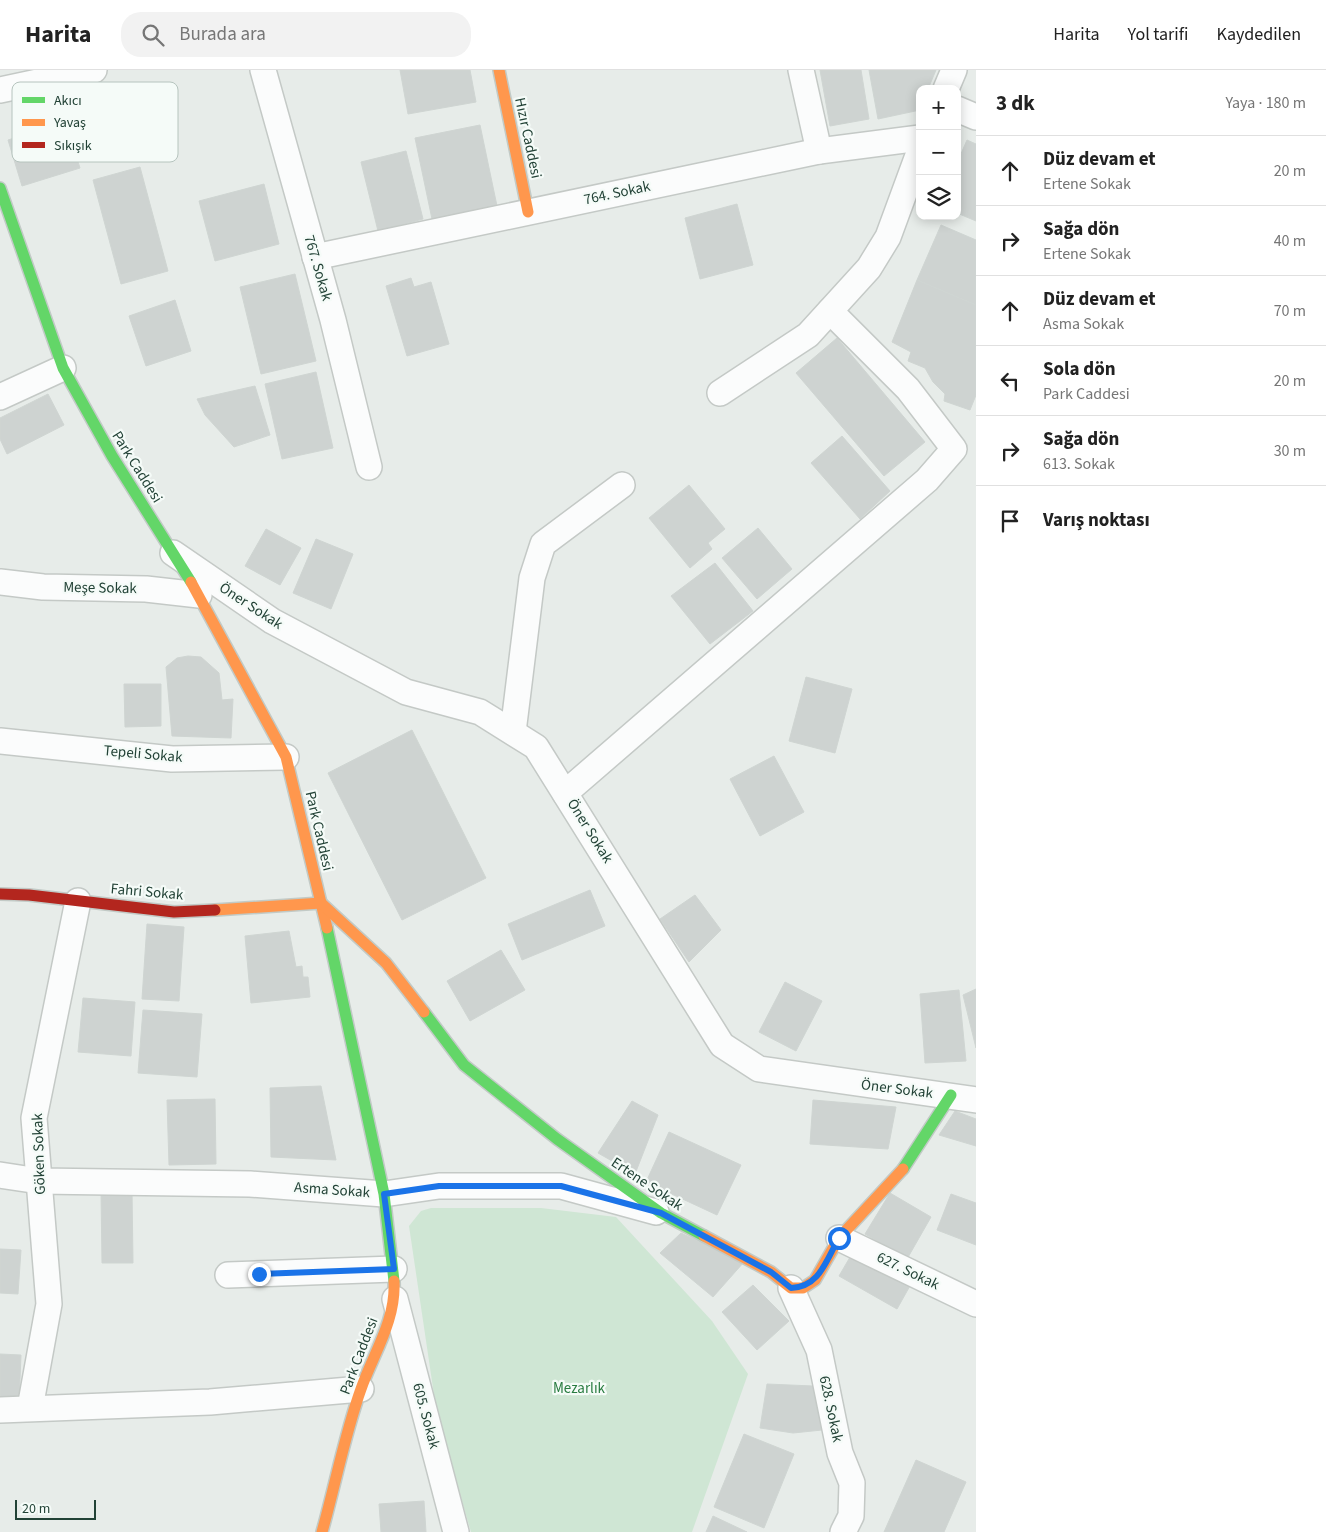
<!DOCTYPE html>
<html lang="tr">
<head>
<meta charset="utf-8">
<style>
  :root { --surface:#fff; --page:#f2f2f2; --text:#222; --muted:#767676; --line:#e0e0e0 }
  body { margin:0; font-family:"Source Sans 3",sans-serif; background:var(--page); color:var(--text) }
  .controls { position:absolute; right:15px; top:15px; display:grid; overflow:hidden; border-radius:10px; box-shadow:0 2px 12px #0003 }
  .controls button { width:45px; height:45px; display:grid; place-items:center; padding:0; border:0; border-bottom:1px solid var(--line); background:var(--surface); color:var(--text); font:25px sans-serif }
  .scale { position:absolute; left:15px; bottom:12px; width:81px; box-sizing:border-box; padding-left:5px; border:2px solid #224236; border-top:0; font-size:14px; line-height:18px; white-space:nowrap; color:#224236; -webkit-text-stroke:4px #f5fbf8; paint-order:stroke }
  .stop { position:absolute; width:15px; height:15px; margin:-11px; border:4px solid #1a73e8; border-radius:50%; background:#fff }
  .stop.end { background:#1a73e8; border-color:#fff; box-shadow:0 1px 5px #0008 }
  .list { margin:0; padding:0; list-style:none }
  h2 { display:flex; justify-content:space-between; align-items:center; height:65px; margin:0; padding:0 20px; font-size:21px }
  h2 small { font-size:16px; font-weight:400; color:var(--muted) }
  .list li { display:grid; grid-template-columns:32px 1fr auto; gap:15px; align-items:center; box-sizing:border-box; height:70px; padding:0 20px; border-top:1px solid var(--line) }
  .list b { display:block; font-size:19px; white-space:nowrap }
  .list p { margin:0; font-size:16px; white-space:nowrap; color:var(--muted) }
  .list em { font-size:16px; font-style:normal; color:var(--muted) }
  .icon { flex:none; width:28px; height:28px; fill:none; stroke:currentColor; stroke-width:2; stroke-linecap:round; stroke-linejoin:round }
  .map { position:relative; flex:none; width:976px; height:1462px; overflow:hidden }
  header { display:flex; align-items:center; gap:30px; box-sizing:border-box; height:70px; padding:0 25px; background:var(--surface); border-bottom:1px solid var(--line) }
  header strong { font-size:24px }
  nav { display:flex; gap:28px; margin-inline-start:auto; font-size:18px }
  .search { width:350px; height:45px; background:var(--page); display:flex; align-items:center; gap:12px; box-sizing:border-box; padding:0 18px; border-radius:20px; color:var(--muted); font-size:19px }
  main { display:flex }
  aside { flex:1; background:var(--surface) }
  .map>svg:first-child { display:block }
  .green { fill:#cfe6d4 }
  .building { fill:#ced3d1; stroke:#cfd5d2 }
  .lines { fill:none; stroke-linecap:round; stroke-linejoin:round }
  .street-casing { stroke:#c4c9c6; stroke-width:28 }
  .fast-casing { stroke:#c2cac6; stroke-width:14 }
  .slow-casing { stroke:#c2cac6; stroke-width:14 }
  .jam-casing { stroke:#c2cac6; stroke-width:14 }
  .street { stroke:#fbfcfc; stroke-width:25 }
  .fast { stroke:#63d668; stroke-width:11 }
  .slow { stroke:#ff974d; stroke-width:11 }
  .jam { stroke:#b3261e; stroke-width:11 }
  .route { stroke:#1a73e8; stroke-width:6 }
  .labels { text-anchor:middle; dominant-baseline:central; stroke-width:4.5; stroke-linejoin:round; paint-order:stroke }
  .street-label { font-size:15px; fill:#224236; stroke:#f5fbf8 }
  .park-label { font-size:15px; fill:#297c41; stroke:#f5fbf8 }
  .key { fill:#f5fbf8; stroke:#b6c4be; stroke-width:1 }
  .key-label { font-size:14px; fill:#224236 }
</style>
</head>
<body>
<header>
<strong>Harita</strong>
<div class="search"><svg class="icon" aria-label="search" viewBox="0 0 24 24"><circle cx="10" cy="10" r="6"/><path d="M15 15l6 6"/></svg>Burada ara</div>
<nav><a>Harita</a><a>Yol tarifi</a><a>Kaydedilen</a></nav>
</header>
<main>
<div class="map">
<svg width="976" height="1462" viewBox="0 0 976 1462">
  <rect width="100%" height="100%" fill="#e7ece9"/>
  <!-- green -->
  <path class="green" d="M431,1138H541L616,1147L712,1251L748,1304L692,1462H471L437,1345L409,1156L421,1141Z"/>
  <!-- building -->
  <g class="building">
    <path d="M400,0H470L476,32L408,44Z"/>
    <path d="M820,0H861L869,49L830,56Z"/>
    <path d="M869,0H936L928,19H920V40L878,49Z"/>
    <path d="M65,52L80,98L22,116L8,70Z"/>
    <path d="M480,55L497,136L432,149L415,68Z"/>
    <path d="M967,70L976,74V151L957,143V93Z"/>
    <path d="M406,81L423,149L378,161L361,92Z"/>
    <path d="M140,97L168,201L121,214L93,110Z"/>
    <path d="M264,114L279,174L215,191L199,131Z"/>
    <path d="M737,134L753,195L700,209L685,148Z"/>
    <path d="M941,155L976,170V235L917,210Z"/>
    <path d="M295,204L316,291L261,304L240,217Z"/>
    <path d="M411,208L414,217L431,212L449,274L407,286L386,216Z"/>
    <path d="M917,210L976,235V325L970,340L944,331L945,324L933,312L925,298L908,291L911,282L892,272Z"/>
    <path d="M175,230L191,281L146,296L129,246Z"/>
    <path d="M837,268L925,372L884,406L796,303Z"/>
    <path d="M316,302L333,378L282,389L265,314Z"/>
    <path d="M255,316L270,365L234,377L205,345L197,329Z"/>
    <path d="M48,324L64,355L7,384L0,369V348Z"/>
    <path d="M842,366L890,421L860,449L811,393Z"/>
    <path d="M689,415L725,459L708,473L712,479L690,498L649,448Z"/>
    <path d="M758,458L792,499L757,529L722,488Z"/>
    <path d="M266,459L301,478L280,515L245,496Z"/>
    <path d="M316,469L353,484L331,539L293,523Z"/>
    <path d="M715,493L753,541L710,574L671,526Z"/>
    <path d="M188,586L201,587L219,603L222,630L233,629L231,668L172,666L166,597L177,588Z"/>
    <path d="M806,607L852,619L835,683L789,671Z"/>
    <path d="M124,614H161V656L125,657Z"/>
    <path d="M412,660L486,808L402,850L328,703Z"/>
    <path d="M774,686L804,742L760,766L730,709Z"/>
    <path d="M590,820L605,856L522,890L508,854Z"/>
    <path d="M695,825L721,860L689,892L660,849Z"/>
    <path d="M147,854L184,857L179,931L142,929Z"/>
    <path d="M289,861L296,897L302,896L303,907H308L310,927L251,933L245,866Z"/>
    <path d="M501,880L525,920L470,951L447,911Z"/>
    <path d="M785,912L822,931L796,981L759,962Z"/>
    <path d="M976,919V978L963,925Z"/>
    <path d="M959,920L966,991L925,993L920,924Z"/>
    <path d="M83,928L135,932L131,986L78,982Z"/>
    <path d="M143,940L202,944L197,1007L138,1003Z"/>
    <path d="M321,1016L336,1090L271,1087L270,1018Z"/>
    <path d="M215,1029L216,1094L169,1095L167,1030Z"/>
    <path d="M813,1030L896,1037L888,1079L810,1074Z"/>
    <path d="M632,1031L658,1045L635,1104L598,1083Z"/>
    <path d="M955,1041L976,1049V1076L939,1065Z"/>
    <path d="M669,1062L741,1095L717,1145L646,1112Z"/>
    <path d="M101,1121H132L133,1193H102Z"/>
    <path d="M890,1123L931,1147L907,1189L865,1164Z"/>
    <path d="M951,1124L976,1133V1175L937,1160Z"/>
    <path d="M681,1163L744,1192L713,1227L660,1183Z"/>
    <path d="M0,1179L21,1180L18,1224L0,1223Z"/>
    <path d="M853,1182L911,1214L897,1239L839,1206Z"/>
    <path d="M753,1215L789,1251L757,1280L722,1242Z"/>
    <path d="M0,1284L21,1285L19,1333L0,1332Z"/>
    <path d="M767,1314L813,1316L822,1360L793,1363L760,1358Z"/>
    <path d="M744,1364L794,1384L764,1458L714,1437Z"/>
    <path d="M916,1390L966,1412L944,1462H884Z"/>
    <path d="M424,1431L426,1462H381L379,1434Z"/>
    <path d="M713,1446L747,1462H706Z"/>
  </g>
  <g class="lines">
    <!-- street casing -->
    <g class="street-casing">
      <g id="street">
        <path d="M263,0L333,250L369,397"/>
        <path d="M801,0L819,81"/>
        <path d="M946,19L954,0"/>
        <path d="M0,20L94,0"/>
        <path d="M957,39L976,47"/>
        <path d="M315,187L819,81L920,68"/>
        <path d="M720,323L808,265L869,198L888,167L920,80"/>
        <path d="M0,327L63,298"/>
        <path d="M173,483L272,551L406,622L480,642L536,677L722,975L759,999L976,1030"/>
        <path d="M0,512L43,517L146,519L199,525"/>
        <path d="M513,662L532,508L543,474L622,415"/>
        <path d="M0,671L172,689L286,687"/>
        <path d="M565,723L927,410L954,379L908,319L830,241"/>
        <path d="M0,1105L39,1111L250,1114L384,1124L439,1116H561L656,1142"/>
        <path d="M839,1168L976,1234"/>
        <path d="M228,1205L394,1199"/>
        <path d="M791,1218L819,1280L840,1383L852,1413L851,1446L843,1462"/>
        <path d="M395,1229L456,1462"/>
        <path d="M30,1338L49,1234L34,1048L78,831"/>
        <path d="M0,1340L210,1332L361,1319"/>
      </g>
    </g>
    <!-- fast casing -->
    <g class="fast-casing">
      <g id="fast">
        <path d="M0,118L63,298L112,386L191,512"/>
        <path d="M327,858L384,1124L394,1211"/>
        <path d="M424,942L464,995L557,1069L661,1143L704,1166"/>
        <path d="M903,1099L951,1025"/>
      </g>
    </g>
    <!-- slow casing -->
    <g class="slow-casing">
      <g id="slow">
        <path d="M499,0L528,142"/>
        <path d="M191,512L286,687L327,858"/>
        <path d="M215,840L321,833L386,893L424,942"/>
        <path d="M704,1166L771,1202L791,1218H803L815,1210L839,1168L903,1099"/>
        <path d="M322,1462C335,1416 345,1363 361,1319C374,1282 396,1251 394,1211"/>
      </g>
    </g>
    <!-- jam casing -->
    <g class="jam-casing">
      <path id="jam" d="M0,824L29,825L174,842L215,840"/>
    </g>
    <!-- street -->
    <use href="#street" class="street"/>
    <!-- fast -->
    <use href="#fast" class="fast"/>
    <!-- slow -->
    <use href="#slow" class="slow"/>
    <!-- jam -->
    <use href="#jam" class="jam"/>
  </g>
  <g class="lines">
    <!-- route -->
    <path class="route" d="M259,1204L394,1199L384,1124L439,1116H561L661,1143L771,1202L791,1218C820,1217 826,1190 839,1168"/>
  </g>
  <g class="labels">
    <!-- street labels -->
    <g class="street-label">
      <text transform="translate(528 68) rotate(78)">Hızır Caddesi</text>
      <text transform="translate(617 123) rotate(-12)">764. Sokak</text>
      <text transform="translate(318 198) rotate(74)">767. Sokak</text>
      <text transform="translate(137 397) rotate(58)">Park Caddesi</text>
      <text transform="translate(100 518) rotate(1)">Meşe Sokak</text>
      <text transform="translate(251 536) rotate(33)">Öner Sokak</text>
      <text transform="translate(143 684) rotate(5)">Tepeli Sokak</text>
      <text transform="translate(319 761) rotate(77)">Park Caddesi</text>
      <text transform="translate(590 761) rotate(58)">Öner Sokak</text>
      <text transform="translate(147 822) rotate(5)">Fahri Sokak</text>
      <text transform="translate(897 1019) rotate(7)">Öner Sokak</text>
      <text transform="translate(39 1084) rotate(-92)">Göken Sokak</text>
      <text transform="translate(647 1114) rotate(34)">Ertene Sokak</text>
      <text transform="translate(332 1120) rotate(4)">Asma Sokak</text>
      <text transform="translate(908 1201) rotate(26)">627. Sokak</text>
      <text transform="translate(359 1286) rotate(-69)">Park Caddesi</text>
      <text transform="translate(831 1339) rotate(78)">628. Sokak</text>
      <text transform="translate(426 1346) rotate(75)">605. Sokak</text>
    </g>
    <!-- park labels -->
    <g class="park-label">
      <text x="579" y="1318">Mezarlık</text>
    </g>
  </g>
  <!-- legend -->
  <rect x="12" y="12" width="166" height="80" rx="8" class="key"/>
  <rect x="22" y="27" width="23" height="6" fill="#63d668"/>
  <rect x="22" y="49" width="23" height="7" fill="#ff974d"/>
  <rect x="22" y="72" width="23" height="6" fill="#b3261e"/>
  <g class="key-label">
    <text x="54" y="35">Akıcı</text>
    <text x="54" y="57">Yavaş</text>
    <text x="54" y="80">Sıkışık</text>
  </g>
</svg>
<div class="controls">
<button>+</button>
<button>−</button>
<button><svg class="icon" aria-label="layers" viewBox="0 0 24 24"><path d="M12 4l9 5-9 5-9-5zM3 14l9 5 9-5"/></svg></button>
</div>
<div class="scale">20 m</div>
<div class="stop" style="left:839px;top:1168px"></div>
<div class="stop end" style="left:259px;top:1204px"></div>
</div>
<aside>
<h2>3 dk<small>Yaya · 180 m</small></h2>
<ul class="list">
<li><svg class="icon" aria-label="ahead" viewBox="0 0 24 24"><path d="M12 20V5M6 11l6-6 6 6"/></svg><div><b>Düz devam et</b><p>Ertene Sokak</p></div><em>20 m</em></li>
<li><svg class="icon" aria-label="right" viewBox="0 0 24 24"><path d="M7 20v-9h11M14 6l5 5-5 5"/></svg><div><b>Sağa dön</b><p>Ertene Sokak</p></div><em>40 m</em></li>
<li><svg class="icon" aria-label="ahead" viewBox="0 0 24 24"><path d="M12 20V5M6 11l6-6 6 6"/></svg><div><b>Düz devam et</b><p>Asma Sokak</p></div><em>70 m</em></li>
<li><svg class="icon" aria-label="left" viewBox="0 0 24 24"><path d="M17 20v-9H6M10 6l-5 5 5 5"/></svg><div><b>Sola dön</b><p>Park Caddesi</p></div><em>20 m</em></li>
<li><svg class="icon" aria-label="right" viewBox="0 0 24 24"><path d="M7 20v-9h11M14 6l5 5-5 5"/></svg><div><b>Sağa dön</b><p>613. Sokak</p></div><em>30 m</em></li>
<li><svg class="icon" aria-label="arrive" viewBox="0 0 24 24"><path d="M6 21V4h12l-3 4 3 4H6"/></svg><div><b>Varış noktası</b></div></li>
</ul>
</aside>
</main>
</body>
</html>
